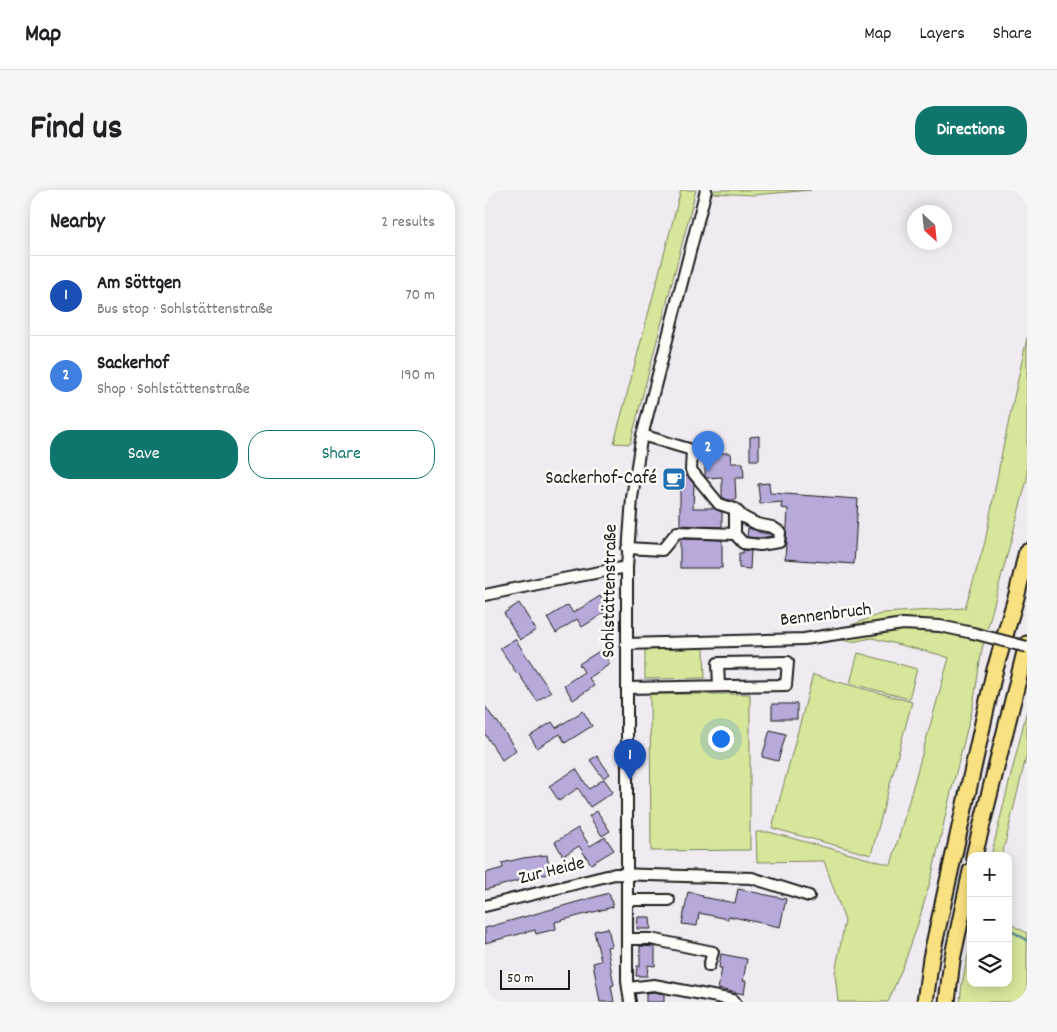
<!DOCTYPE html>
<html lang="en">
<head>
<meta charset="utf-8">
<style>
  :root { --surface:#fff; --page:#f6f6f6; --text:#202124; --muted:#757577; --line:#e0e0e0; --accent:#0f766e }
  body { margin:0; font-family:Dekko,sans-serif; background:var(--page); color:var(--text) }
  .controls { position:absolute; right:15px; bottom:15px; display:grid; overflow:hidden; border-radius:10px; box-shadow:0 2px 12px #0003 }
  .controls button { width:45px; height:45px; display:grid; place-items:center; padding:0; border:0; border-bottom:1px solid var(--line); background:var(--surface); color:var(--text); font:25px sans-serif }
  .compass { position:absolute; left:422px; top:15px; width:45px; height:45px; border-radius:50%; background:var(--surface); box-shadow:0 2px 12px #0003; rotate:153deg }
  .scale { position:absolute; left:15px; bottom:12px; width:70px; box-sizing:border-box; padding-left:5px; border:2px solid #1c1c1c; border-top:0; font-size:14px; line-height:18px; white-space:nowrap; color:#1c1c1c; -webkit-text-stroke:4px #fdfcf7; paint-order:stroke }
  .you { position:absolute; left:235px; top:548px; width:18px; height:18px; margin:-12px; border:4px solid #fff; border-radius:50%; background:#1a73e8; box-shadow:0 0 0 8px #1a73e833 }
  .badge { display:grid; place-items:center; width:32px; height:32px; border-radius:50%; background:var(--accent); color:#fff; font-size:16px; font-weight:700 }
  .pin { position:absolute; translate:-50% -41px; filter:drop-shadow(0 1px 2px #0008) }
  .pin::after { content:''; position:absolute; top:26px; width:18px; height:15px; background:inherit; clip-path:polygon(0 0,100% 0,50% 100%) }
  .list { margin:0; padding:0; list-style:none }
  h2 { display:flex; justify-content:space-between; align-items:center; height:65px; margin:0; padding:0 20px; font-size:21px }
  h2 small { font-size:16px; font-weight:400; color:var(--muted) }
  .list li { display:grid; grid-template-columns:32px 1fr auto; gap:15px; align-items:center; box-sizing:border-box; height:80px; padding:0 20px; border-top:1px solid var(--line) }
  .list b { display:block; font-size:19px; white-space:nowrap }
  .list p { margin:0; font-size:16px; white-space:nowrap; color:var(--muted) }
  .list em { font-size:16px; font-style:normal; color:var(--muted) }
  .actions { display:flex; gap:10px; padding:15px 20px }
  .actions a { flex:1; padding:11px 0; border:1px solid var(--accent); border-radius:20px; text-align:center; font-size:18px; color:var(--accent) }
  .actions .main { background:var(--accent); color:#fff }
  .icon { flex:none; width:28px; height:28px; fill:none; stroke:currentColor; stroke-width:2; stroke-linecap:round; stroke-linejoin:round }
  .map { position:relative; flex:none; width:542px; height:812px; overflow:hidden; border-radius:20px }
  header { display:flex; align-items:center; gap:30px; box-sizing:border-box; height:70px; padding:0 25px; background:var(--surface); border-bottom:1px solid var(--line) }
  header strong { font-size:24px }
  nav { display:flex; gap:28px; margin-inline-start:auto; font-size:18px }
  .intro { display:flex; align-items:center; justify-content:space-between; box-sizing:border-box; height:120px; padding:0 30px }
  h1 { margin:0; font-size:35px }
  .button { padding:12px 22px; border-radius:20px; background:var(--accent); color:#fff; font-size:18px; font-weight:700 }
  main { display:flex; gap:30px; padding:0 30px }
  aside { flex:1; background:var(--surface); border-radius:20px; box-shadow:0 2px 12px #0003 }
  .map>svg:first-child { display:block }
  .green { fill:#d6e69a; stroke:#79815b }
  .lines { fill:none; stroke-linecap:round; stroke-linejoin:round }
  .stream { stroke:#5b8c90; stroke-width:2.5 }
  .building { fill:#b8a9da; stroke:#1c1c1c }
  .minor-casing { stroke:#1c1c1c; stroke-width:14 }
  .highway-casing { stroke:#1c1c1c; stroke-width:19 }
  .minor { stroke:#fdfcf7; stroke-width:10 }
  .highway { stroke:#f9e181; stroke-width:15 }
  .minor-bridge-casing { stroke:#1c1c1c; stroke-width:14; stroke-linecap:butt }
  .minor-bridge { stroke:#fdfcf7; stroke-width:10 }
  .labels { text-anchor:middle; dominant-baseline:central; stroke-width:5; stroke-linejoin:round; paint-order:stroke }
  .poi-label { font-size:19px; fill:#1c1c1c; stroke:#fdfcf7; text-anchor:end }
  .street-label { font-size:19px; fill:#1c1c1c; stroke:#fdfcf7 }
</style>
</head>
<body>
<header>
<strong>Map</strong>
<nav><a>Map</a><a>Layers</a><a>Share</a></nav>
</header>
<div class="intro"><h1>Find us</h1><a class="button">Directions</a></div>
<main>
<aside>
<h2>Nearby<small>2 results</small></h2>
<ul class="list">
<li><span class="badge" style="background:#1a4fb4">1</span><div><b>Am Söttgen</b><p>Bus stop · Sohlstättenstraße</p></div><em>70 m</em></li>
<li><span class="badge" style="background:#3f7fe0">2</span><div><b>Sackerhof</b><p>Shop · Sohlstättenstraße</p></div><em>190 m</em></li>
</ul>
<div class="actions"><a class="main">Save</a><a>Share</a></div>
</aside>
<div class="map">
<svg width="542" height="812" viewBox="0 0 542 812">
  <rect width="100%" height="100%" fill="#efebf1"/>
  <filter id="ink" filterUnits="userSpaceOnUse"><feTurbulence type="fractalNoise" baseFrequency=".02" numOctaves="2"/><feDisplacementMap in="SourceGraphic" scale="10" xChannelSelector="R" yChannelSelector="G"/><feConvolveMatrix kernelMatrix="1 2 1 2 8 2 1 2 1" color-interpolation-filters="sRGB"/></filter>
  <g filter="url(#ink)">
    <!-- green -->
    <g class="green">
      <path d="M196,0H211L145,254L129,253Z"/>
      <path d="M229,0H326L268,5L228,3Z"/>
      <path d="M542,148V290L497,459L488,516L464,610L447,685L432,737L419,774L403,812H353L350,783L360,731L339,671L272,672L271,642H284L406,675L464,468L456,465L387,448L366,452L338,446L398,423L480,418L500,352L517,262Z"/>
      <path d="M219,458L220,488L160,489V459Z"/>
      <path d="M373,463L432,479L424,509L365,493Z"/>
      <path d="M328,485L427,512L386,665L287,638Z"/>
      <path d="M165,504H265V660L166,661Z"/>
      <path d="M542,520V563L517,666H506Z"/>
      <path d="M523,733L542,743V812H475L477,793L486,752V793H523Z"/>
    </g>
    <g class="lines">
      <!-- stream -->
      <path class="stream" d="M523,739L542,750"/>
    </g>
    <!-- building -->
    <g class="building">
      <path d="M274,246V270H265V247Z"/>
      <path d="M227,263H245L246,273H258L259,288H250L251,310H243L237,307V287L221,288L220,286V273H227Z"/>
      <path d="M195,286H202L209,294L208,318H228L237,322V337L195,335Z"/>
      <path d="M284,293L285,303L373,309L369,374L300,369L303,319L296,318L297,312L275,314L273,294Z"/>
      <path d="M263,338L273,341V342L284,344L288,346L275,348L262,347Z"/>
      <path d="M195,349L237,350V378H195Z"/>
      <path d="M258,360L266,361L265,379L254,378V363H258Z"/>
      <path d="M115,406L124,420L97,437L92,429L71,443L62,428L83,415L88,423Z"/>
      <path d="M34,413L51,440L35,450L19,423Z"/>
      <path d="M30,449L66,502L52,511L33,483L32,484L15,458Z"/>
      <path d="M116,460L125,474L104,488L109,496L88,510L79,495L99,482L94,474Z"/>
      <rect x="287" y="514" width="25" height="15"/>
      <path d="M0,516L11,532L12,531L31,560L17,570L0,544Z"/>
      <path d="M98,521L107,536L80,553L75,544L52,558L45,546L67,532L71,538Z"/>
      <path d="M285,540L301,544L293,571L277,567Z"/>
      <path d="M112,566L125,584L118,588L105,570Z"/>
      <path d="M91,579L104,599L119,589L128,602L105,617L93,598L74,611L64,596Z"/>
      <path d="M112,621L125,641L117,646L104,626Z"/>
      <path d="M93,638L105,656L120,647L129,660L106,674L94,656L78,666L70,652Z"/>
      <path d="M62,665L65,684L50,686L0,700V683L18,678L17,673L38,668Z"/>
      <path d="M253,699L301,709L295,737L243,726V729L214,723L212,736L197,734L203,702L218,705L217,707L250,713Z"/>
      <path d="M124,703L128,717L70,732L71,739L51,744L50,740L0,753V738Z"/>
      <path d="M153,727H165L166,739H152Z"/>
      <path d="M123,738L127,756L122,757L129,795L126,796L129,812H115L108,773L116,771L109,741Z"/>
      <path d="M155,756L170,757V776L163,775L162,786H151L152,776H155Z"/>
      <path d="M236,764L262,769L258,791H261L259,804L233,799L237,778H234Z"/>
      <path d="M169,802L179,804V812H161V803Z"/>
    </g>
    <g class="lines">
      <!-- minor casing -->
      <g class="minor-casing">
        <g id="minor">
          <path d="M250,344L258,353L275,355L294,352L295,342L287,337L272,334L258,327L250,319"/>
          <path d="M142,358L177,360L192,342L250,344V319L234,314L206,280L207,260L157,245"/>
          <path d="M0,405L67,391L142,377"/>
          <path d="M141,454L319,449L418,434L455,436L488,443"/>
          <path d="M142,498L301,495L303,472L233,473L234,496"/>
          <path d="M142,710H184"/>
          <path d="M0,716L130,684L267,688L324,706"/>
          <path d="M142,749H166L228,762L224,776"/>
          <path d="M143,798L169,795L248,810L250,812"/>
          <path d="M145,812L142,791V377L147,308L156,250L221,0"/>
        </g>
      </g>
      <!-- highway casing -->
      <g class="highway-casing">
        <g id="highway">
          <path d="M489,666L542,454"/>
          <path d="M440,812L446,768L509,483L532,404L542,361"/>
          <path d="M462,812L467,770L486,681"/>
        </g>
      </g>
      <!-- minor -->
      <use href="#minor" class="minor"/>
      <!-- highway -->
      <use href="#highway" class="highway"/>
      <!-- minor-bridge casing -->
      <g class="minor-bridge-casing">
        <path id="minor-bridge" d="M488,443L542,457"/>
      </g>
      <!-- minor-bridge -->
      <use href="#minor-bridge" class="minor-bridge"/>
    </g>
  </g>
  <!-- icons -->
  <defs>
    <g id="cafe-square" transform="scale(1.25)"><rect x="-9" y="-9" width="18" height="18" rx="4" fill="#1f6fb2" stroke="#fdfcf7"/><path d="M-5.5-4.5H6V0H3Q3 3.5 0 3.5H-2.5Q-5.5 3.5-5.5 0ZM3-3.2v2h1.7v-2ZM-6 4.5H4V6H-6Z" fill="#fff"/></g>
  </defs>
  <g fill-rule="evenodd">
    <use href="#cafe-square" x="189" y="289"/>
  </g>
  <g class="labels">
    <!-- poi labels -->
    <g class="poi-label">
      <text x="172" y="289">Sackerhof-Café</text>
    </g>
    <!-- street labels -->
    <g class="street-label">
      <text transform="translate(126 401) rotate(-89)">Sohlstättenstraße</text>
      <text transform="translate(341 426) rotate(-7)">Bennenbruch</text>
      <text transform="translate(67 682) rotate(-14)">Zur Heide</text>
    </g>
  </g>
</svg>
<div class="controls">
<button>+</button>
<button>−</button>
<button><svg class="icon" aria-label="layers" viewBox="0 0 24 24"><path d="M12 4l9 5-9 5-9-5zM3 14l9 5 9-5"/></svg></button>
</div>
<svg class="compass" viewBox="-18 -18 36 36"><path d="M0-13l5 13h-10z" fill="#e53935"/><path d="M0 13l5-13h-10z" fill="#757577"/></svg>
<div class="scale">50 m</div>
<div class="you"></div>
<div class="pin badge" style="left:145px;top:590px;background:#1a4fb4">1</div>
<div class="pin badge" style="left:223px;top:282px;background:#3f7fe0">2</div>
</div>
</main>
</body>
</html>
